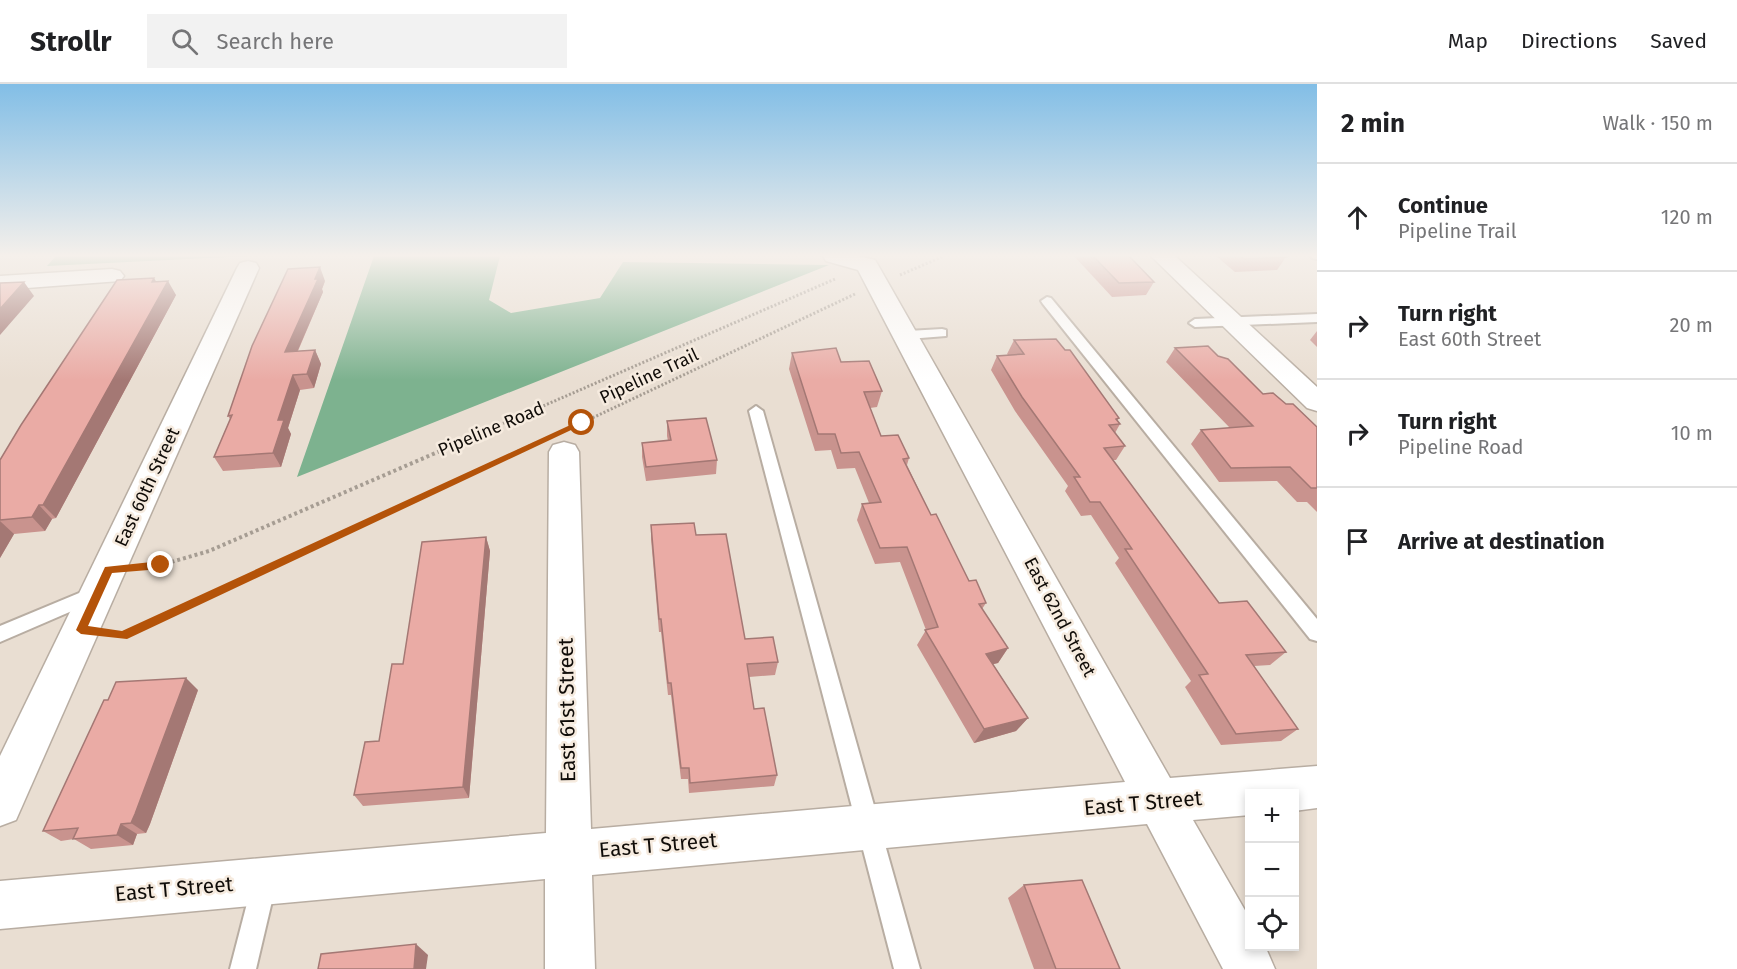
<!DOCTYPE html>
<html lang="en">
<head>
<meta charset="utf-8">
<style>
  :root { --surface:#fff; --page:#f2f2f2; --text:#202124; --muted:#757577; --line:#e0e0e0 }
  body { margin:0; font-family:"Fira Sans",sans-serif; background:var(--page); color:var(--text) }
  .controls { position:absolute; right:18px; bottom:18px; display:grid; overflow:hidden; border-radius:0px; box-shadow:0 3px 9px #0003 }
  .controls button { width:54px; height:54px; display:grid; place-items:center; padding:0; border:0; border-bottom:2px solid var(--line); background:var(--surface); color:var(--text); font:30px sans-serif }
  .stop { position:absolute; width:18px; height:18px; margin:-14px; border:4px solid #b45309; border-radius:50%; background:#fff }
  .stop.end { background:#b45309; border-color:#fff; box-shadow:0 2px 6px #0008 }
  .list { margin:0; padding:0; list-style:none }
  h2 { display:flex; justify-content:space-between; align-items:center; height:78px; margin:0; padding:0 24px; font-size:26px }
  h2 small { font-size:20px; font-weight:400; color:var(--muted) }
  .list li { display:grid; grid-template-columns:39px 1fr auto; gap:18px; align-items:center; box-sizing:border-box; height:108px; padding:0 24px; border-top:2px solid var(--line) }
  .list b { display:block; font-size:22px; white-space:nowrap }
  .list p { margin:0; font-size:20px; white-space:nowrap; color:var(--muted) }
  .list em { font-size:20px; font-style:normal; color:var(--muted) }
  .icon { flex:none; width:33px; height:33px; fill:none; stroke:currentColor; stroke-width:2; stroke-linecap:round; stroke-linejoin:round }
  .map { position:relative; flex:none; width:1317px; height:885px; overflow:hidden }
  header { display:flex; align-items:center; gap:36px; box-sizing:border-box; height:84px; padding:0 30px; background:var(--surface); border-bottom:2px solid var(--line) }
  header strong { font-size:28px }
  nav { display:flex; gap:33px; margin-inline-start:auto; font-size:21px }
  .search { width:420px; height:54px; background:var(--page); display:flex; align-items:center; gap:15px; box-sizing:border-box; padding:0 21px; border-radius:0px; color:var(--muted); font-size:22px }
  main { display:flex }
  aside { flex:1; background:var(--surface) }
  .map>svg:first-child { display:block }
  .forest { fill:#7db28f }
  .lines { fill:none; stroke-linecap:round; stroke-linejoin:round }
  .service-casing { stroke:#b8ada2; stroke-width:4 }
  .minor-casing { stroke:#b8ada2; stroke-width:3 }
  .path-far1 { stroke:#a69d93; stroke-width:3; stroke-dasharray:2 2; stroke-linecap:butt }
  .path { stroke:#a69d93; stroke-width:4; stroke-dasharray:3 3; stroke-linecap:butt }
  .service { fill:#fff; fill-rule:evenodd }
  .minor { fill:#fff; fill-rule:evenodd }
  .wall { fill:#c9938e }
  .shaded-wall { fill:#a47874 }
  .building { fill:#eaaba5; stroke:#a47874; stroke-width:1.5 }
  .route { fill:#b45309 }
  .labels { text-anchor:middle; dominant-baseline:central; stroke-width:5; stroke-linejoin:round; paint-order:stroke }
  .street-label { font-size:18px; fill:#100c08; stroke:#f6ebdf }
  .near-street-label { font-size:21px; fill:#100c08; stroke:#f6ebdf }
</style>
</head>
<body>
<header>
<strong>Strollr</strong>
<div class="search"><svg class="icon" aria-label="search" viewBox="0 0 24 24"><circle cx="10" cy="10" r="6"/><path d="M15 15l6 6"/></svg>Search here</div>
<nav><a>Map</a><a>Directions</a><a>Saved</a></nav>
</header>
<main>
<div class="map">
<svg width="1317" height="885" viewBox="0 0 1317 885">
  <rect width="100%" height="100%" fill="#e9ded2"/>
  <!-- forest -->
  <g class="forest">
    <path d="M56,172H249L47,182Z"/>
    <path d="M374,172H500L489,216L511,229L600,214L623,178L829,181L297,393Z"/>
  </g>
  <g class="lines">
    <!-- service casing -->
    <g class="service-casing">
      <g id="service">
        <path d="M1311,172H1317V175L1312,174Z"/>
        <path d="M1047,213L1051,214L1317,535V557L1310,555L1043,220L1041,217Z"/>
        <path d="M1317,230V238L1195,243L1189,239L1195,235Z"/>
        <path d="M942,245L946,246V252L908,255L902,251L908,247Z"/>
        <path d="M756,322L763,327L920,885H894L749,327Z"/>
        <path d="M96,502L102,504L105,509L102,514L0,558V542Z"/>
        <path d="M264,788L272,792L276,800L256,885H230L252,800L256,792Z"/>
      </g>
    </g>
    <!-- minor casing -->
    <g class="minor-casing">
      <g id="minor">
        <path d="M823,172H858L875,176L878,181L1170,694L1317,682V724L1294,727V710H1250V731L1193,736L1250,835V862H1265L1275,885H1223L1147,740L592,791L595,885H545V795L0,845V797L546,749L549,368L553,361L564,358L575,361L579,368L591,745L1125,698L858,186L826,177Z"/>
        <path d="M1151,172H1175L1317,303V327L1307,324Z"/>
        <path d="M248,177L256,179L259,184L16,736L0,742V672L237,184L240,179Z"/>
        <path d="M112,185L120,187L124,192L120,197L0,206V192Z"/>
      </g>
    </g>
    <!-- path-far1 -->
    <g class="path-far1">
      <path d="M900,191L944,172"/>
      <path d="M571,344L855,210"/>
      <path d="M481,349L835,195"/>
    </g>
    <!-- path -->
    <g class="path">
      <path d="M142,483L161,481L209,467L484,348"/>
      <path d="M113,550L123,551L537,359"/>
    </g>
    <!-- service -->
    <use href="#service" class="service"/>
    <!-- minor -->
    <use href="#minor" class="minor"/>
  </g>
  <!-- wall -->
  <g class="wall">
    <path d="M1074,172H1129L1154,198L1146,211L1112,213Z"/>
    <path d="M1216,172H1285L1286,173L1277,186L1235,188Z"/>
    <path d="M325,197L322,205L323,208L298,267L315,266L321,280L314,304L300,306L288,344L291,350L281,383L223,387L214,373L230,335L228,332Z"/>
    <path d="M156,198L176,211L56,434L52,435L45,447L14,450L0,474V376Z"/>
    <path d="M1317,247V263L1310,256Z"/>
    <path d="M1014,256L1119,334L1117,337L1120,340L1115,349L1125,362L1116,376H1113L1219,519L1286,568L1270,581L1254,582L1298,645L1281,657L1221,661L1185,603L1191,597L1115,479L1119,474L1091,431L1081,432L1065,407L1068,402L1015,327L991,286L997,272L1008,271L1007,270Z"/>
    <path d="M1175,264L1218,272L1263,310L1286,320L1317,343V428L1307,418H1297L1277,397L1219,398L1191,360L1201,346L1230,344L1166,278Z"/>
    <path d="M792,269L882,307L877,323L870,324L881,352L909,374L907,381L931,431L969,497L986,519L982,525L1008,564L998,579L993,580L1028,634L1016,647L974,659L917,561L926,546L900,478L875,480L857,436L862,420L869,419L855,384L837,385L831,366L815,367L789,285Z"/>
    <path d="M667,337L717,376L716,390L646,397L642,373V359L668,357L667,352Z"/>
    <path d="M651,441L696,451L745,555L778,578L775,591L749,593L754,625L777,691L774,702L689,709L688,695H681L671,611H668L661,548H659L651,455Z"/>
    <path d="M486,453L490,467L469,714L363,722L354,711L379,657L403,580Z"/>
    <path d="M198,606L150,740L146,749L137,750L133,761L91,765L74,755L61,757L43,747Z"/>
    <path d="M1024,801L1120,885H1034L1008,814Z"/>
  </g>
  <!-- shaded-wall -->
  <g class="shaded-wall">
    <path d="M320,183L325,197L322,205L323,208L291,282L285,268Z"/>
    <path d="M154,194L162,207L168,197L176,211L56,434L43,421Z"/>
    <path d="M24,198L34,212L0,251V225Z"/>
    <path d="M315,266L321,280L314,304L307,290Z"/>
    <path d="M293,291L300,306L288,344L291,350L281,383L273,369L278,336Z"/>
    <path d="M39,421L52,435L45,447L32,433Z"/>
    <path d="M0,437L14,450L0,474Z"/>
    <path d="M486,453L490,467L469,714L463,703Z"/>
    <path d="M1008,564L998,579L977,584L986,570Z"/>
    <path d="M186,594L198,606L150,740L146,749L131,739Z"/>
    <path d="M1028,634L1016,647L974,659L984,645Z"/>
    <path d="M121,740L137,750L133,761L117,751Z"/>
    <path d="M416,860L428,871L426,885H414Z"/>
  </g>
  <!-- building -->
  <g class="building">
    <path d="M1093,172H1129L1154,198L1119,199Z"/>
    <path d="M1240,172H1285L1286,173L1244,175Z"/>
    <path d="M320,183L315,195H318L285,268L315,266L307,290L293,291L278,336H284L273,369L214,373L232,331L228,332L252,262L288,185Z"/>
    <path d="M154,194L152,198L168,197L43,421H39L32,433L0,436V376L21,341L117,196Z"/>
    <path d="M24,198L0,225V199Z"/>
    <path d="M1056,255L1065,266H1070L1119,334L1116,335L1120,340L1109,341L1125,362L1104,364L1219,519L1247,517L1286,568L1246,571L1298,645L1236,650L1199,591L1208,590L1125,465H1132L1100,418H1090L1074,393H1080L1022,313L997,272L1024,270L1014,256Z"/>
    <path d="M1208,262L1218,272L1228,275L1263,310L1273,309L1286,320H1293L1317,343V404H1311L1290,383L1231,384L1201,346L1253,342L1175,264Z"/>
    <path d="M836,264L841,278L869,277L882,307L864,308L881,352L898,351L909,374L903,375L931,431L936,430L969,497L976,496L986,519L979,520L1008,564L986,570L1028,634L984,645L925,546L938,543L907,463L880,464L862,420L881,418L859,368L841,369L835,350H818L792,269Z"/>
    <path d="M706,334L717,376L646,383L642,359L671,356L667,337Z"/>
    <path d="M694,439L696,451L726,450L745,555L773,553L778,578L747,580L754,625L764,624L777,691L690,699L689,684H681L671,599H668L661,535H659L651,441Z"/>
    <path d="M486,453L463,703L354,711L365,658L379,657L392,580H403L422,458Z"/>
    <path d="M186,594L135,730L131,739L121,740L117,751L73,755L78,744L43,747L104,616H108L116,598Z"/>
    <path d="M1082,796L1120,885H1056L1024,801Z"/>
    <path d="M416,860L414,885H318L321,870Z"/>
  </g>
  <!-- sky -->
  <linearGradient id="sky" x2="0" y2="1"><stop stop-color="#82bee6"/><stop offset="0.58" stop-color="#f5f0eb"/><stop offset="1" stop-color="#f5f0eb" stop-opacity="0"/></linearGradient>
  <rect width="1317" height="296" fill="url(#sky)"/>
  <!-- route -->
  <path class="route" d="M579,337L586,339L127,555L81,550L76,546L105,483L161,477L166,481L161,485L112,489L88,542L122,547Z"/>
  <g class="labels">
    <!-- street labels -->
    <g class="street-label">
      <text transform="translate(649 292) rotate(-25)">Pipeline Trail</text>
      <text transform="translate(491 345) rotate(-23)">Pipeline Road</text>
      <text transform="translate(147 403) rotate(-65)">East 60th Street</text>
      <text transform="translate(1060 533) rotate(62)">East 62nd Street</text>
    </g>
    <!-- near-street labels -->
    <g class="near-street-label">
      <text transform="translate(567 626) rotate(-91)">East 61st Street</text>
      <text transform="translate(1143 719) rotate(-5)">East T Street</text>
      <text transform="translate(658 761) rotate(-5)">East T Street</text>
      <text transform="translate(174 805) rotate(-5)">East T Street</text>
    </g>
  </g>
</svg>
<div class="controls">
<button>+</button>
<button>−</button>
<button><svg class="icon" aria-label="locate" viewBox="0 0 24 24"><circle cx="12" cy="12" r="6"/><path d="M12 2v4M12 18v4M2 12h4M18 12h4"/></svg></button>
</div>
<div class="stop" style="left:582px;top:339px"></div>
<div class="stop end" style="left:161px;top:481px"></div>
</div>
<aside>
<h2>2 min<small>Walk · 150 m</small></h2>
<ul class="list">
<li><svg class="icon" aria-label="ahead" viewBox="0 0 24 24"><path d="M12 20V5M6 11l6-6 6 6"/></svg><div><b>Continue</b><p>Pipeline Trail</p></div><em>120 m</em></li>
<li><svg class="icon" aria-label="right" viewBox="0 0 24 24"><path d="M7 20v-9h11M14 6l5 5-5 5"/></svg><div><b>Turn right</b><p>East 60th Street</p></div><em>20 m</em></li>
<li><svg class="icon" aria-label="right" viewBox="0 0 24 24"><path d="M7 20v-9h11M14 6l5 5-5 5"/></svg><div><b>Turn right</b><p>Pipeline Road</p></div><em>10 m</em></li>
<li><svg class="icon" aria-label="arrive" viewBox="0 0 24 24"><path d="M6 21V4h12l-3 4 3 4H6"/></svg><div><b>Arrive at destination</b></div></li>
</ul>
</aside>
</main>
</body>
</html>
